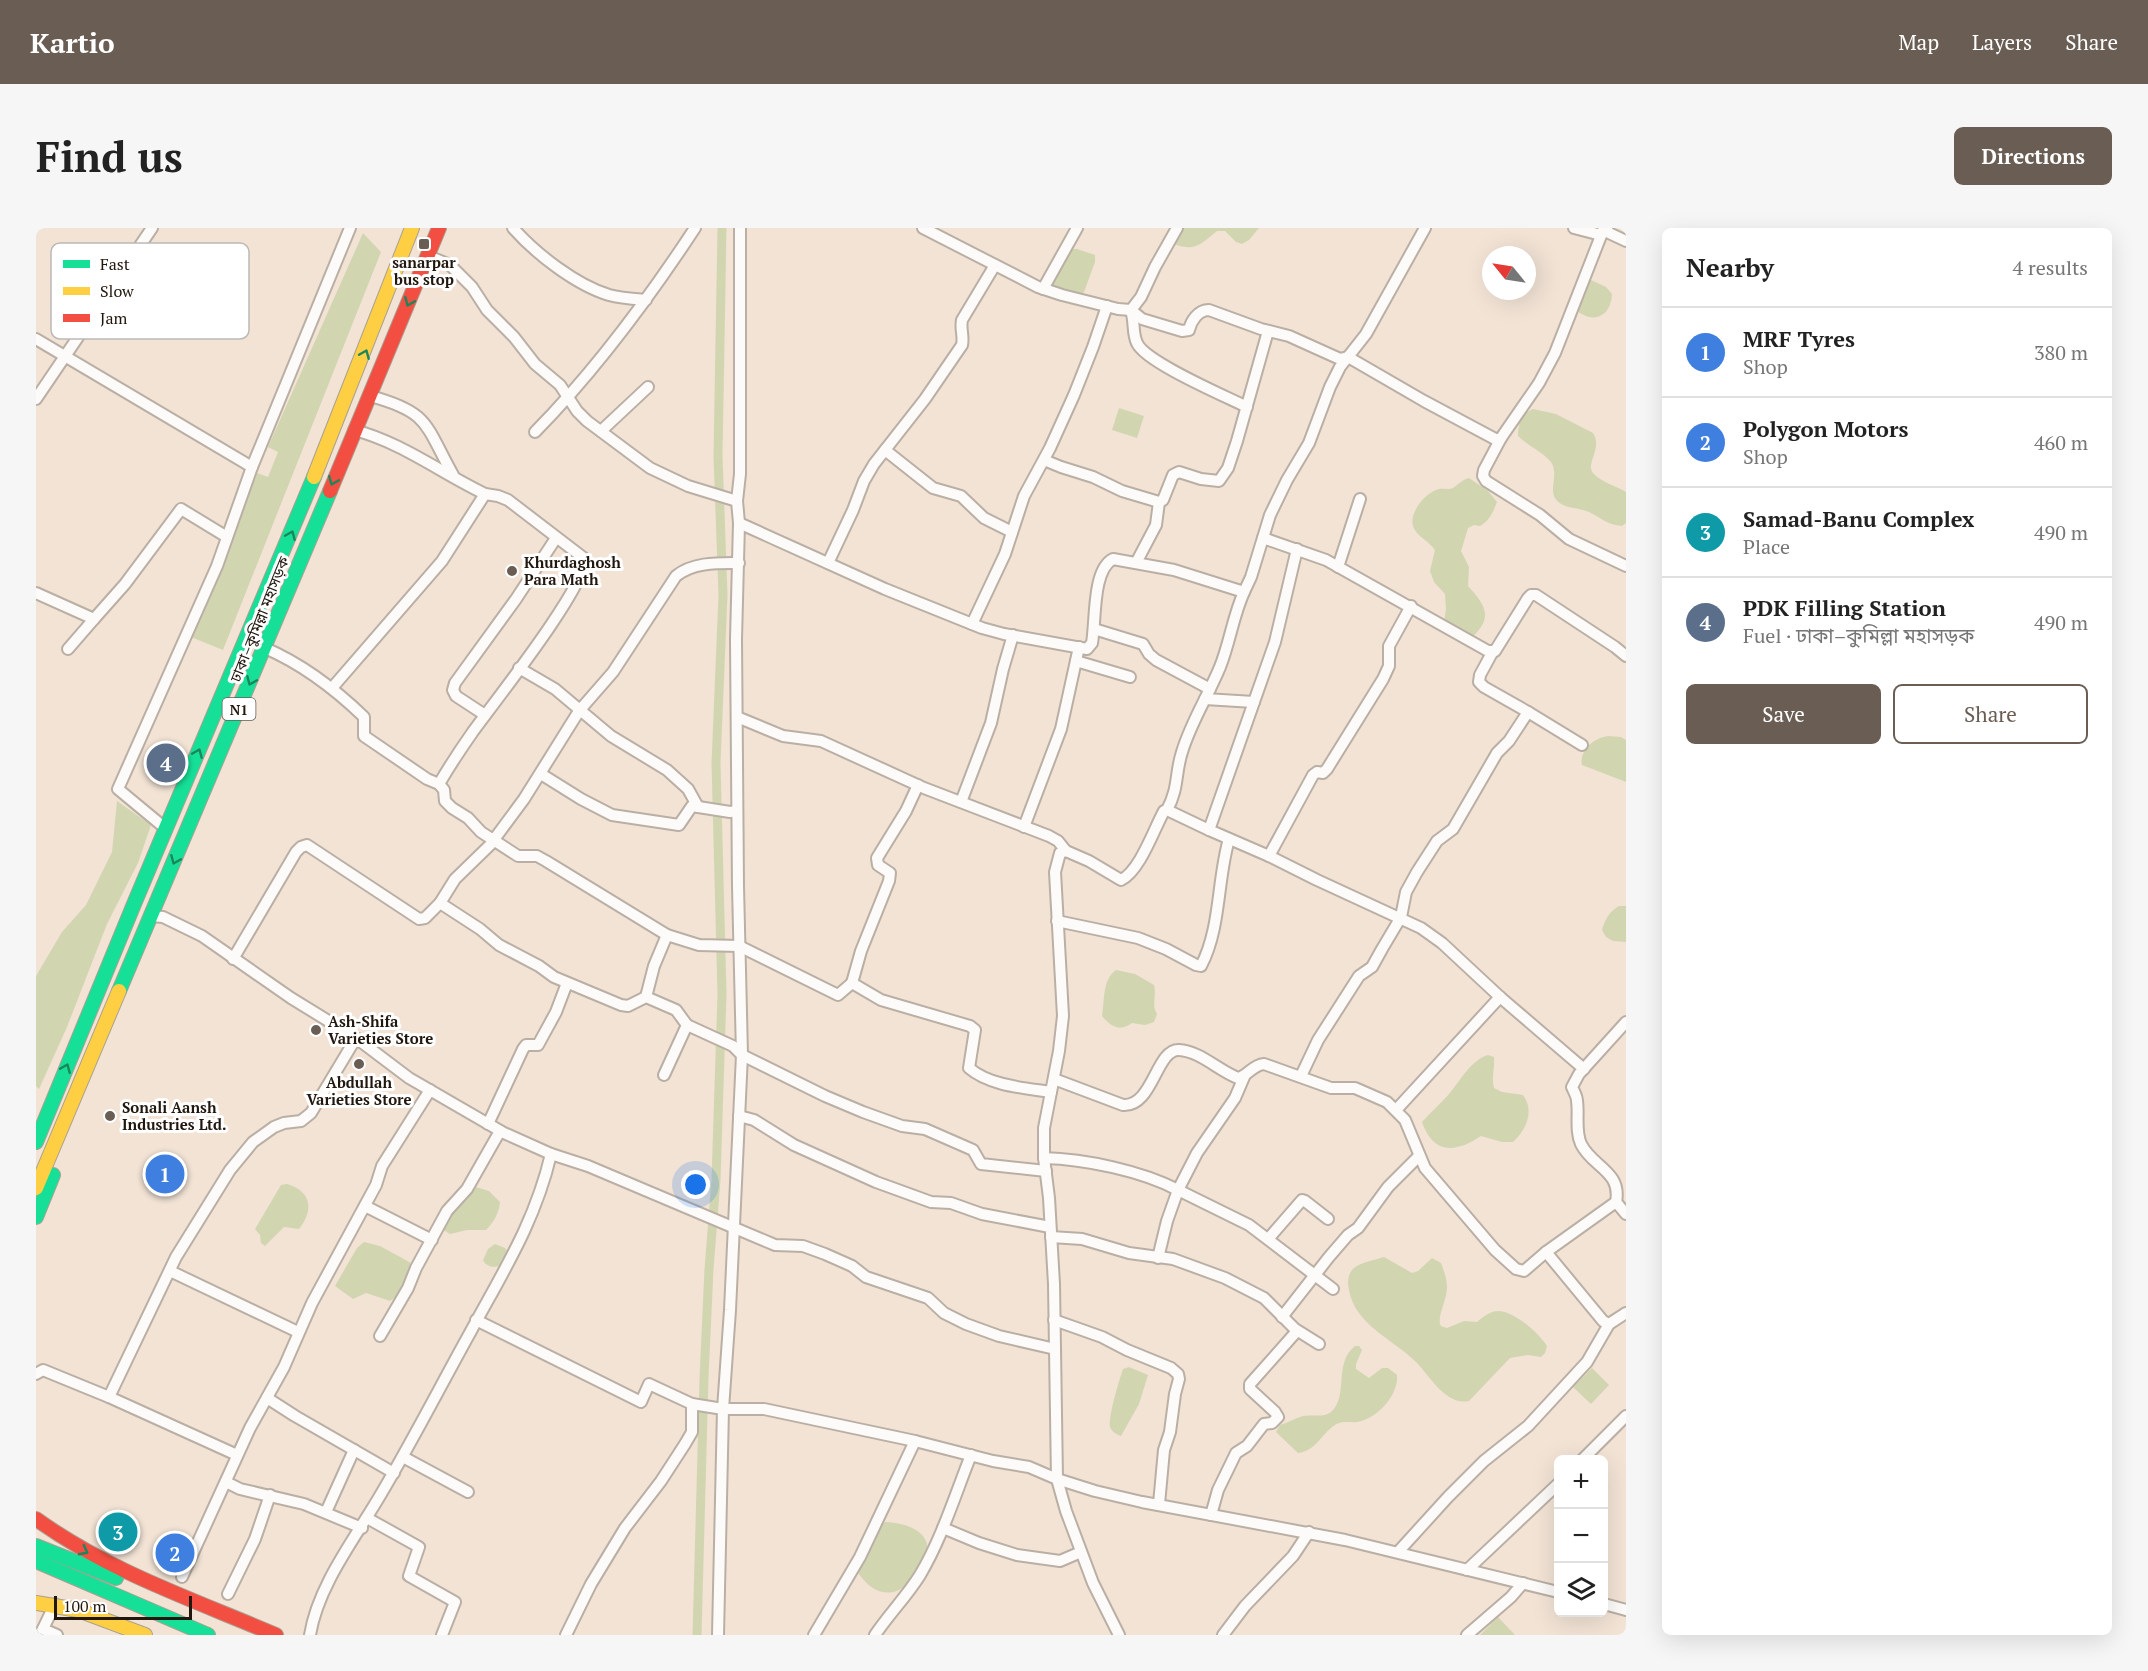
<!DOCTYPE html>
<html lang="en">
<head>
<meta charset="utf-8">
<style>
  :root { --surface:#fff; --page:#f6f6f6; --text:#222; --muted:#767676; --line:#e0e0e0; --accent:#6a5e54 }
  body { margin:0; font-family:"PT Serif","Noto Sans Bengali",serif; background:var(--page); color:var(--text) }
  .controls { position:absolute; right:18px; bottom:18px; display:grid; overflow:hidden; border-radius:9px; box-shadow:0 6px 24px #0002 }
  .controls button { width:54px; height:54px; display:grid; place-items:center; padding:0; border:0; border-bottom:2px solid var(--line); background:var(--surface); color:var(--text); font:30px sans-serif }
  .compass { position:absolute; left:1446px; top:18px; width:54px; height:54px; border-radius:50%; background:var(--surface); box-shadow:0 6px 24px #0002; rotate:300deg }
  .scale { position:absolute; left:18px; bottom:15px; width:138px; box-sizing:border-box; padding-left:6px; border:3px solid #21170e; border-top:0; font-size:16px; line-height:21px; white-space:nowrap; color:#21170e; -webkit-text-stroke:4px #fff; paint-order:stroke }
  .you { position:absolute; left:660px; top:957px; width:21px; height:21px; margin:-15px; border:4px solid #fff; border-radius:50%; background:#1a73e8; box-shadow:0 0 0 9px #1a73e833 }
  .badge { display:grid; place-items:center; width:39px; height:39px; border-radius:50%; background:var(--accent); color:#fff; font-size:20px; font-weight:700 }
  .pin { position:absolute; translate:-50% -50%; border:3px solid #fff; box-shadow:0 2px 6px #0006 }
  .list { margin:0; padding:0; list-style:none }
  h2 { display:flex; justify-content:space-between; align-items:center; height:78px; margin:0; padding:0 24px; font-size:26px }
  h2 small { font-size:20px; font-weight:400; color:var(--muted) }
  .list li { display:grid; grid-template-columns:39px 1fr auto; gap:18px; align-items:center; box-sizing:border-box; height:90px; padding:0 24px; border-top:2px solid var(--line) }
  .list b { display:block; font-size:22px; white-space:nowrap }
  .list p { margin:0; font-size:20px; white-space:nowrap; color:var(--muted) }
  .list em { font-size:20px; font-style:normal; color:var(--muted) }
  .actions { display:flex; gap:12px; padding:18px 24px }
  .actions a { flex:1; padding:14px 0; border:2px solid var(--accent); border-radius:9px; text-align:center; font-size:21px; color:var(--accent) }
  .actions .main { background:var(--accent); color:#fff }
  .icon { flex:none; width:33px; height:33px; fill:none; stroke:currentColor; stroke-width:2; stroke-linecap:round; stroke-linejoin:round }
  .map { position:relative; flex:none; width:1590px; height:1407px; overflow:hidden; border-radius:9px }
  header { display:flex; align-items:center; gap:36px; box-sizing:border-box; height:84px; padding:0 30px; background:var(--accent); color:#fff }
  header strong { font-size:28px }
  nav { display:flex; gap:33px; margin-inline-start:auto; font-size:21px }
  .intro { display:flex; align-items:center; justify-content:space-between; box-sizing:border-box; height:144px; padding:0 36px }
  h1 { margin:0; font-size:42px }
  .button { padding:15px 27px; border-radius:9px; background:var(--accent); color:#fff; font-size:21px; font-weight:700 }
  main { display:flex; gap:36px; padding:0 36px }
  aside { flex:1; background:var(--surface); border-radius:9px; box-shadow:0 6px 24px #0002 }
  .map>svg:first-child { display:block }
  .water { fill:#d1d6b1 }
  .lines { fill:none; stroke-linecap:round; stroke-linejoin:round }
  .canal { stroke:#d1d6b1; stroke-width:9 }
  .street-casing { stroke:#baafa4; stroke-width:14 }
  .fast-casing { stroke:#aaa091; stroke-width:16 }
  .slow-casing { stroke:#aaa091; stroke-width:16 }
  .jam-casing { stroke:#aaa091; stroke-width:16 }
  .street { stroke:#fdfbf9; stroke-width:10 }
  .fast { stroke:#16e098; stroke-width:14 }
  .slow { stroke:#ffcf43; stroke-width:14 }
  .jam { stroke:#f24e42; stroke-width:14 }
  .oneway { stroke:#1b865a }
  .poi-dot { fill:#6a5e54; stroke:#fff; stroke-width:2 }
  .labels { text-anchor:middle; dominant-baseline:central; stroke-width:6; stroke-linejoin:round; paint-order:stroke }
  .shield { fill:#fff; stroke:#645d56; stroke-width:1.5 }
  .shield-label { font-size:14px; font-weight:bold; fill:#21170e }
  .poi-label { font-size:15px; font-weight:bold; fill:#21170e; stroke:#fff; text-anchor:start }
  .street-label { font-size:15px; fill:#21170e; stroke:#fff }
  .key { fill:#fff; stroke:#bcb9b7; stroke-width:1.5 }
  .key-label { font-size:16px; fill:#21170e }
</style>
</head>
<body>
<header>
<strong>Kartio</strong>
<nav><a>Map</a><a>Layers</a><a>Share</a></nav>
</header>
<div class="intro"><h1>Find us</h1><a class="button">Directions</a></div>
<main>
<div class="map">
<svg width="1590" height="1407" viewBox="0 0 1590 1407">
  <rect width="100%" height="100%" fill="#f2e3d5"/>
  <!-- water -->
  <g class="water">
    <path d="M1147,0H1223L1213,12L1206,16L1200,14L1189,3H1181C1165,16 1159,24 1138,16Z"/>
    <path d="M327,5L345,24L187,422L155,409L221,245L232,249L242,224L232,219Z"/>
    <path d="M1035,21H1041L1059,27V34L1048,64L1044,67L1020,62L1013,56Z"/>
    <path d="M1555,52L1570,59L1576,66C1575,88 1558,97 1540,82L1551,55Z"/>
    <path d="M1083,180L1108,188L1101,210L1076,202Z"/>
    <path d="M1497,181L1520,186L1557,205C1567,220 1549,236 1557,245C1565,254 1580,258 1590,264V295L1586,298C1572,297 1565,290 1553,284C1542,279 1525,281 1519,270C1513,261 1523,246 1515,234C1506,223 1492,218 1482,208C1482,196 1485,186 1497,181Z"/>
    <path d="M1433,250L1452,263L1461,274C1457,284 1454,292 1444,298L1438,297L1432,300L1425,323L1433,339L1432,358C1449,377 1458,389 1436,409L1408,395L1410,381L1409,366L1398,354L1394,343L1399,322C1393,313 1379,307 1377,298C1373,284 1390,264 1403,261C1407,260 1413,262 1417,260C1423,256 1426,252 1433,250Z"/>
    <path d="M1572,508L1585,509L1590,512V554L1546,537C1543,522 1558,510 1572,508Z"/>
    <path d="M81,573L115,597L102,635L71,696L31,799L3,861L0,858V748L26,704L50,677L76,624Z"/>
    <path d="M1583,678H1590V714L1577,713L1570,709L1566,702C1569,691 1573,684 1583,678Z"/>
    <path d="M1080,742L1099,746L1118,757C1121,767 1115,777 1121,786L1118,794L1109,797L1096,795C1084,804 1075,799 1066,788C1069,772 1066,752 1080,742Z"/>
    <path d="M1452,827L1458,829C1459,840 1455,850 1458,860L1466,864L1487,867C1499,883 1490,902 1477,914H1466L1445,908C1421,924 1398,928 1386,894C1395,884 1404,876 1413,866C1424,853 1435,832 1452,827Z"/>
    <path d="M251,956C276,963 278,983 263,1001L248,999L229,1018L225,1015L224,1007L219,1001L245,957Z"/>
    <path d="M440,959L453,963L464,974C463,985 458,994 450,1002H431L414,1006L406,1001C413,987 425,967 440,959Z"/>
    <path d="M328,1014L344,1018L375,1035C374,1050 368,1065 354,1073L330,1065L317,1071L299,1058L321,1020Z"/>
    <path d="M459,1016L469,1020L472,1024L466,1037C459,1040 451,1040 447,1032L452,1021Z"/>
    <path d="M1348,1029L1376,1045L1382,1043L1396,1030L1405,1035C1408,1043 1411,1051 1411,1060C1411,1072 1400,1090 1405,1098L1411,1100L1428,1093L1441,1094C1447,1089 1454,1083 1462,1083C1478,1083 1503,1105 1511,1118L1509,1125L1505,1129L1492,1127L1474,1130L1433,1173C1410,1178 1394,1148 1380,1134C1357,1111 1319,1097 1313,1062C1311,1054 1312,1045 1318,1040C1325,1034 1339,1032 1348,1029Z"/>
    <path d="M1319,1118H1323L1326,1122L1320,1136V1141L1333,1150L1346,1140H1352L1361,1147C1363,1167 1341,1191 1321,1194C1313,1195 1307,1192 1299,1197C1285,1206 1280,1223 1262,1225L1240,1204L1244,1197C1252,1195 1259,1190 1267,1188C1275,1186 1288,1190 1295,1184C1313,1169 1297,1135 1319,1118Z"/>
    <path d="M1093,1139L1112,1147L1103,1176L1085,1208C1080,1206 1076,1204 1074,1199C1072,1188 1083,1153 1087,1141Z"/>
    <path d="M1556,1140L1573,1157L1555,1176L1537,1159Z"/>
    <path d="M849,1294C862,1294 884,1299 890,1313C893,1319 889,1325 887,1331C875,1365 846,1379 822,1345C824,1329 837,1305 849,1294Z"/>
    <path d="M1462,1389L1479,1407H1444Z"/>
  </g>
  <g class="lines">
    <!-- canal -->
    <path class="canal" d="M661,1407L668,1150L673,1041L680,952L686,766L680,535L687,367L682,228L686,0"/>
    <!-- street casing -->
    <g class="street-casing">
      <g id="street">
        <path d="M477,0C500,26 540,57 573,67C584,70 598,71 610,72"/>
        <path d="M704,0V246L701,273L703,295L700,411L702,658L706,827L694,1082L687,1181H728L879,1213L957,1233L993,1239L1021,1251L1059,1263L1106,1274L1309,1312L1522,1364"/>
        <path d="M887,0L1002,59L1026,67L1082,81L1095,82L1105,69L1119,39L1141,0"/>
        <path d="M1538,0L1565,7"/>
        <path d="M1570,0L1573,5L1590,13"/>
        <path d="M392,28L414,37L436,59L451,82L478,109L499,136L524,157L541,183L551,193L614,240L652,258L701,273"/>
        <path d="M1007,61L1041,0"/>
        <path d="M1095,82L1106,91L1146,103L1153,102C1155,93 1162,82 1173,82L1225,101L1253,108L1304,131L1312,129L1388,173L1461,212L1465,210L1503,155L1519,125L1568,0"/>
        <path d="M1095,83C1099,93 1096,105 1101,115C1109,134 1189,168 1211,179"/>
        <path d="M0,111L216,239"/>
        <path d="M334,168C394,184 389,197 417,247"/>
        <path d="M0,171L116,0"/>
        <path d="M318,202C365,214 405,245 449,266L462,268L472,272L549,331C550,359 456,477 436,505C424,522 413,539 403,556"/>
        <path d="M565,203L612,159"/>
        <path d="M499,204C560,142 611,73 659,0"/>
        <path d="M1465,210L1448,242L1447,248L1450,253L1504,287L1533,311L1590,338"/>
        <path d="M849,222L897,260L925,268L948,290L976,304"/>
        <path d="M1008,232L1025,239L1057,249L1086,263L1123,274L1127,272L1137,247L1143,244L1165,251L1183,253L1192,240L1201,213L1232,103"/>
        <path d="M703,295L849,361L946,400L968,406L1051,421L1056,415C1060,393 1056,342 1077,331L1138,342L1208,364L1215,349L1234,287L1251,252L1273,215L1294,159L1304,139L1330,106L1389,0"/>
        <path d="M1227,310L1290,332L1452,423H1459L1492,370L1495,367H1500L1579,419L1590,428"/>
        <path d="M792,335L817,282L828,253L838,236L889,171L926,117C928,108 924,101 926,92L959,37"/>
        <path d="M1100,335L1120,297L1123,274"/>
        <path d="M1302,339L1324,271"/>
        <path d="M0,365L58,391L89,356L145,281L191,309"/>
        <path d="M936,396L969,326L988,268L1014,220L1038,167L1057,119L1071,78"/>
        <path d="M1058,401L1107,416L1113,426L1120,432L1174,461"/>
        <path d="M229,420C266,436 299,461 328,489V508L391,551L403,556L408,562L409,573L416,580L432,590L445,604L482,628H501L510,633L631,707L663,717L703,718L802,767L816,755L845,772L934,798L939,802L933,840C954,858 989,860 1015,864"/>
        <path d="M32,421L58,391"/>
        <path d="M1040,433L1094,449"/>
        <path d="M483,440L519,461L575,508L631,542L652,561L662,579"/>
        <path d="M296,460L406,333L449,266"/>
        <path d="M1169,471L1218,474"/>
        <path d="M1492,484L1546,517"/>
        <path d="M449,487L420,468L417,462L419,455L480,371L520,310"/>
        <path d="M701,489L747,508L785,513L888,560L1013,608L1022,613L1030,623L1053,633L1085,652C1104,643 1118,601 1128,583L1131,582C1143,560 1139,545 1146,524C1155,494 1172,468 1184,439C1194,414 1197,388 1208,364"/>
        <path d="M505,546L545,571L576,587L643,597L656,578L694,584L701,583"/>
        <path d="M925,574L955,495L967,441L977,407"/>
        <path d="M1131,582L1173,602L1233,628L1281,652L1385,700L1406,715L1464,769L1548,841"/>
        <path d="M988,599L1025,501L1043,419"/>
        <path d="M129,600L82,561L181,338L216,239L314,0"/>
        <path d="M1173,602L1239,414L1261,321"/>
        <path d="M1030,623L1024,625L1019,644L1027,788L1023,823L1008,900V930L1013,970L1018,1056L1021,1251L1030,1283L1057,1355L1083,1407"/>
        <path d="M1233,628L1277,547L1281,544L1287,545L1291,541L1347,451L1353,438V418L1375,378"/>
        <path d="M404,675L419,651L454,617L488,571L543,483L577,444L640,348C657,334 682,335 703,335"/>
        <path d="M115,688L127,689L166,708L255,770L320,810L373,850L468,905L515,926L552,938L739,1017L767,1018L789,1026L816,1038L830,1049L892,1070L908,1085L930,1096L963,1108L1019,1121"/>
        <path d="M1021,693L1102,710L1130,721L1160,737L1165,738C1185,700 1181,652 1193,611"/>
        <path d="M197,731L260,624L265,619L271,617L383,691L389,690L404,675L444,701L463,717L503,738L518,749L585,777L592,778L610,769L640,782L651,797L697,818L706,827L789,868L827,884L866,898L889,901L937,922L945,936L1010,943"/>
        <path d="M816,755L825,723L853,653L854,645L842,637L841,630L870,583L882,557"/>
        <path d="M610,769L618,738L631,707"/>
        <path d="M628,847L651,797"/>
        <path d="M1265,848L1282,812L1323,748L1336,739L1346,721L1365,689L1370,664L1381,644L1401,613L1417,601L1461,525L1473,513L1492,484L1448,459L1443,454L1444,447L1457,423"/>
        <path d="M1018,851L1087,877C1117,879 1120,821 1143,822C1164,823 1183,843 1202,850C1212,848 1216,837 1228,836L1295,860H1319L1351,874L1369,892L1389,940L1459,1022L1480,1041L1488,1043L1510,1024L1580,974C1586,943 1556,939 1545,916C1539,903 1543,886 1541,873C1541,868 1538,864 1536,859L1543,846L1590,794"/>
        <path d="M1360,882L1464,769"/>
        <path d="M703,888L718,892L758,917L840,954L895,974L915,975L946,986L1014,999"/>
        <path d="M452,896L487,821L490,817H502L520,784L531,755"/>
        <path d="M1008,930C1049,931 1106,943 1142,962L1161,925L1199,870L1208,849"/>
        <path d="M1580,974L1590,986"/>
        <path d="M329,978L396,1012"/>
        <path d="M1015,1009L1046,1011L1093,1025L1137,1031L1189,1050L1228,1070L1259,1101L1283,1116"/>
        <path d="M1233,1010L1266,972L1269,973L1292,991"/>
        <path d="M1510,1024L1567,1093L1573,1096L1590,1085"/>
        <path d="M1122,1030L1131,993L1142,962L1213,997L1297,1061"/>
        <path d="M134,1043L262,1104"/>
        <path d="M1246,1089L1293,1029L1312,1007L1322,1000L1352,959L1383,928"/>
        <path d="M440,1092L605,1174L613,1156L656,1176L687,1181L682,1407"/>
        <path d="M1018,1092L1066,1109L1091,1122L1135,1140L1142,1146L1143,1151L1139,1166L1134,1204L1128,1222L1123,1276"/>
        <path d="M344,1108L372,1060L380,1040L411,983L431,961L464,903"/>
        <path d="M0,1146L7,1142L73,1169L201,1227"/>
        <path d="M73,1169L140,1029L194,942L217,914L238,899L248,895L265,893L275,885L320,810"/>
        <path d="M231,1170L259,1188L358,1245"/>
        <path d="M367,1229L432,1264"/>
        <path d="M1546,1232L1590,1188"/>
        <path d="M190,1254L204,1261L268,1276L326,1300"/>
        <path d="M290,1284L318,1222"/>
        <path d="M1175,1287L1182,1262L1200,1225L1211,1218L1228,1196L1236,1195L1242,1189L1239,1184L1214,1161V1156L1261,1103"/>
        <path d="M331,1290L383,1319L373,1348L419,1374L406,1407"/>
        <path d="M907,1300L943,1315L981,1327L1024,1333L1045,1324"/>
        <path d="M1362,1324L1412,1269L1448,1233L1492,1198L1551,1134L1573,1096"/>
        <path d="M1431,1342L1522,1256"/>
        <path d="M146,1349L214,1200L248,1139L276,1075L340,957L346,938L394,862"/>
        <path d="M192,1366L219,1311L234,1267"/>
        <path d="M1568,1376L1590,1382"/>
        <path d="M7,1401L21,1407"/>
        <path d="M4,1407L19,1376"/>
        <path d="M274,1407C282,1357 320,1309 345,1266C377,1212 405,1157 435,1103C468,1042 499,994 515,926"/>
        <path d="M530,1407L555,1356L589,1300L625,1253L649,1216L656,1204V1176"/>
        <path d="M778,1407L824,1329L879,1213"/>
        <path d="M839,1407C853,1386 871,1368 884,1347C906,1310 919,1267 935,1227"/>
        <path d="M1187,1407L1209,1378L1257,1328L1273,1304"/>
        <path d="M1431,1407L1475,1369L1487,1355"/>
      </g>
    </g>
    <!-- fast casing -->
    <g class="fast-casing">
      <g id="fast">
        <path d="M83,763L294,263"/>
        <path d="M0,914L98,676L278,249"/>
        <path d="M0,989L17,947"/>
        <path d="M0,1318L80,1350"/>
        <path d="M0,1333L172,1407"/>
      </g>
    </g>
    <!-- slow casing -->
    <g class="slow-casing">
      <g id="slow">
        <path d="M278,249L376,0"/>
        <path d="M0,960L83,763"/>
        <path d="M0,1375L42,1382L109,1407"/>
      </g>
    </g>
    <!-- jam casing -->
    <g class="jam-casing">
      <g id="jam">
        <path d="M294,263L403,0"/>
        <path d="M0,1291C72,1343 158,1372 240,1407"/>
      </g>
    </g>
    <!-- street -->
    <use href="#street" class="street"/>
    <!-- fast -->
    <use href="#fast" class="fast"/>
    <!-- slow -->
    <use href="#slow" class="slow"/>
    <!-- jam -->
    <use href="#jam" class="jam"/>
  </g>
  <!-- one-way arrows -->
  <defs><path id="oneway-chevron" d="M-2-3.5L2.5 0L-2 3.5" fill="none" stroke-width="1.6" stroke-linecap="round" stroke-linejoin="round" transform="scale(1.5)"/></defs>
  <g class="oneway">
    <use href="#oneway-chevron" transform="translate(373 74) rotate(113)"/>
    <use href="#oneway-chevron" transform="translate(329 126) rotate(-67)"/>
    <use href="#oneway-chevron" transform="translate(297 253) rotate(112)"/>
    <use href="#oneway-chevron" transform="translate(255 307) rotate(-67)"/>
    <use href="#oneway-chevron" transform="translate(215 453) rotate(113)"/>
    <use href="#oneway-chevron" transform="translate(162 525) rotate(-67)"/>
    <use href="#oneway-chevron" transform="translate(139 632) rotate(113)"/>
    <use href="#oneway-chevron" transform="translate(30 840) rotate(-67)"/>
    <use href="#oneway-chevron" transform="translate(48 1323) rotate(28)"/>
  </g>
  <!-- markers -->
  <g class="poi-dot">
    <rect x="382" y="10" width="12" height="12" rx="3"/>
    <circle cx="476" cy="343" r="6"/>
    <circle cx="280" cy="802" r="6"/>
    <circle cx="323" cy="836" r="6"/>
    <circle cx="74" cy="888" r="6"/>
  </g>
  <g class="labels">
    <!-- shield labels -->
    <rect class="shield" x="186.5" y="470" width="33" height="22" rx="4.5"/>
    <g class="shield-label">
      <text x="203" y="481">N1</text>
    </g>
    <!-- poi labels -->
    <g class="poi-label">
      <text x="388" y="34" text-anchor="middle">sanarpar<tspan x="388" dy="17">bus stop</tspan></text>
      <text x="488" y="334">Khurdaghosh<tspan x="488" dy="17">Para Math</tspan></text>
      <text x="292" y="793">Ash-Shifa<tspan x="292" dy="17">Varieties Store</tspan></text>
      <text x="323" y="854" text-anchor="middle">Abdullah<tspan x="323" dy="17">Varieties Store</tspan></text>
      <text x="86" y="879">Sonali Aansh<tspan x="86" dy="17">Industries Ltd.</tspan></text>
    </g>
    <!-- street labels -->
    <g class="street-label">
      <text transform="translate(223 391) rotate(-68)">ঢাকা–কুমিল্লা মহাসড়ক</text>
    </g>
  </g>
  <!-- legend -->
  <rect x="15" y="15" width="198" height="96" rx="9" class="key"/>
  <rect x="27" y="32" width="27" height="8" fill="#16e098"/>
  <rect x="27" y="59" width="27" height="8" fill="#ffcf43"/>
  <rect x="27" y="86" width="27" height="8" fill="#f24e42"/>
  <g class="key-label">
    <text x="64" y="42">Fast</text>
    <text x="64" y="69">Slow</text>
    <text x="64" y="96">Jam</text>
  </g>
</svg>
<div class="controls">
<button>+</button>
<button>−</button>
<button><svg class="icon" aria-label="layers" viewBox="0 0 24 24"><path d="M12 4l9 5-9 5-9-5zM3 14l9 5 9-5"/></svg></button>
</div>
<svg class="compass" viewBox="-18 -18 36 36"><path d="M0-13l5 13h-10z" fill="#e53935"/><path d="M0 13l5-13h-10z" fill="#767676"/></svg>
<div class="scale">100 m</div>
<div class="you"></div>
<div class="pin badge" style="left:129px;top:946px;background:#3f7fe0">1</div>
<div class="pin badge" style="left:139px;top:1325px;background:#3f7fe0">2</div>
<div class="pin badge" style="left:82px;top:1304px;background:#0f9aa8">3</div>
<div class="pin badge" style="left:130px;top:535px;background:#5c6f8a">4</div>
</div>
<aside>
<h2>Nearby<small>4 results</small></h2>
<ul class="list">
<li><span class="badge" style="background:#3f7fe0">1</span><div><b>MRF Tyres</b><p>Shop</p></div><em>380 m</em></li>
<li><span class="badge" style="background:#3f7fe0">2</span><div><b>Polygon Motors</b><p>Shop</p></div><em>460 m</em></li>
<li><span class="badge" style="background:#0f9aa8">3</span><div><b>Samad-Banu Complex</b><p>Place</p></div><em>490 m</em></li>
<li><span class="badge" style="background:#5c6f8a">4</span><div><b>PDK Filling Station</b><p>Fuel · ঢাকা–কুমিল্লা মহাসড়ক</p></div><em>490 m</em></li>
</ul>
<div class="actions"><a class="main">Save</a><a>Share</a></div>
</aside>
</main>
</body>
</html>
